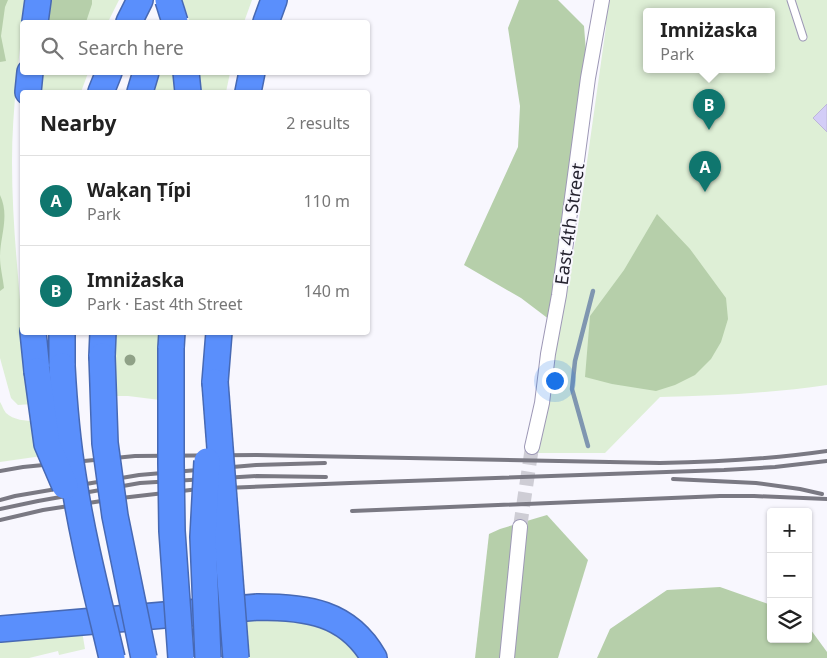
<!DOCTYPE html>
<html lang="en">
<head>
<meta charset="utf-8">
<style>
  :root { --surface:#fff; --page:#f6f6f6; --text:#222; --muted:#767676; --line:#e0e0e0; --accent:#0f766e }
  body { margin:0; font-family:"Noto Sans",sans-serif; background:var(--page); color:var(--text) }
  .controls { position:absolute; right:15px; bottom:15px; display:grid; overflow:hidden; border-radius:5px; box-shadow:0 1px 4px #0004 }
  .controls button { width:45px; height:45px; display:grid; place-items:center; padding:0; border:0; border-bottom:1px solid var(--line); background:var(--surface); color:var(--text); font:25px sans-serif }
  .you { position:absolute; left:554px; top:380px; width:18px; height:18px; margin:-12px; border:4px solid #fff; border-radius:50%; background:#1a73e8; box-shadow:0 0 0 8px #1a73e833 }
  .badge { display:grid; place-items:center; width:32px; height:32px; border-radius:50%; background:var(--accent); color:#fff; font-size:16px; font-weight:700 }
  .pin { position:absolute; translate:-50% -41px; filter:drop-shadow(0 1px 2px #0008) }
  .pin::after { content:''; position:absolute; top:26px; width:18px; height:15px; background:inherit; clip-path:polygon(0 0,100% 0,50% 100%) }
  .popup { position:absolute; left:643px; top:8px; width:132px; height:65px; box-sizing:border-box; display:grid; place-content:center; border-radius:5px; background:var(--surface); filter:drop-shadow(0 1px 4px #0005); font-size:16px; white-space:nowrap; color:var(--muted) }
  .popup b { font-size:19px; color:var(--text) }
  .popup::after { content:''; position:absolute; left:50%; top:100%; margin-left:-10px; border:10px solid transparent; border-top-color:var(--surface) }
  .list { margin:0; padding:0; list-style:none }
  h2 { display:flex; justify-content:space-between; align-items:center; height:65px; margin:0; padding:0 20px; font-size:21px }
  h2 small { font-size:16px; font-weight:400; color:var(--muted) }
  .list li { display:grid; grid-template-columns:32px 1fr auto; gap:15px; align-items:center; box-sizing:border-box; height:90px; padding:0 20px; border-top:1px solid var(--line) }
  .list b { display:block; font-size:19px; white-space:nowrap }
  .list p { margin:0; font-size:16px; white-space:nowrap; color:var(--muted) }
  .list em { font-size:16px; font-style:normal; color:var(--muted) }
  .icon { flex:none; width:28px; height:28px; fill:none; stroke:currentColor; stroke-width:2; stroke-linecap:round; stroke-linejoin:round }
  .map { position:relative; flex:none; width:827px; height:658px; overflow:hidden }
  .search { position:absolute; background:var(--surface); box-shadow:0 1px 4px #0004; left:20px; top:20px; width:350px; height:55px; display:flex; align-items:center; gap:12px; box-sizing:border-box; padding:0 18px; border-radius:5px; color:var(--muted); font-size:19px }
  .panel { position:absolute; background:var(--surface); box-shadow:0 1px 4px #0004; left:20px; top:90px; width:350px; height:245px; border-radius:5px }
  .map>svg:first-child { display:block }
  .green { fill:#deefd6; fill-rule:evenodd }
  .forest { fill:#b6cfaa }
  .lines { fill:none; stroke-linecap:round; stroke-linejoin:round }
  .stream { stroke:#7f96b0; stroke-width:4.5 }
  .building { fill:#d3cdf7; stroke:#bcb7d7 }
  .minor-tunnel { stroke:#cecdd5; stroke-width:14; stroke-dasharray:14 7; stroke-linecap:butt }
  .service-casing { stroke:#9d98b6; stroke-width:9 }
  .minor-casing { stroke:#9d98b6; stroke-width:16 }
  .motorway-casing { stroke:#4769b4; stroke-width:28 }
  .service { stroke:#fff; stroke-width:7 }
  .minor { stroke:#fff; stroke-width:14 }
  .motorway { stroke:#5a8ffc; stroke-width:25 }
  .rail { stroke:#7a7983; stroke-width:4 }
  .motorway-bridge-casing { stroke:#4769b4; stroke-width:28; stroke-linecap:butt }
  .motorway-bridge { stroke:#5a8ffc; stroke-width:25 }
  .tree { fill:#8fa187 }
  .labels { text-anchor:middle; dominant-baseline:central; stroke-width:4; stroke-linejoin:round; paint-order:stroke }
  .street-label { font-size:18px; fill:#25232f; stroke:#f8f7fe }
</style>
</head>
<body>
<div class="map">
<svg width="827" height="658" viewBox="0 0 827 658">
  <rect width="100%" height="100%" fill="#f8f7fe"/>
  <!-- green -->
  <g class="green">
    <path d="M0,0H25C20,53 12,108 12,162C12,219 18,276 23,333C24,356 30,380 33,404L18,405L11,398L0,358Z"/>
    <path d="M49,0H119L108,22H47Z"/>
    <path d="M182,0H252L244,22H190Z"/>
    <path d="M606,0H827V385C772,393 716,396 660,397L605,453H533L577,233L606,27ZM646,11H772V69H646Z"/>
    <path d="M41,73H88L81,92H39Z"/>
    <path d="M155,73H177L178,92H148Z"/>
    <path d="M199,73H230L226,92H200Z"/>
    <path d="M111,333H163L160,400L128,396H111Z"/>
    <path d="M0,402C2,405 4,411 6,413C13,420 26,421 35,421L42,456L0,462Z"/>
    <path d="M287,616L330,629L348,642L361,658H244L242,619Z"/>
    <path d="M82,631L85,649L59,655L58,651L29,658H0V638Z"/>
  </g>
  <!-- forest -->
  <g class="forest">
    <path d="M0,0H8L5,7L1,36L6,61L0,62Z"/>
    <path d="M49,0H92V4L86,22H47Z"/>
    <path d="M519,0H558L584,26L588,78L554,323L521,298L464,265L518,147L520,106L508,28Z"/>
    <path d="M0,195C10,216 0,236 0,257C0,267 3,278 4,288L0,291Z"/>
    <path d="M657,214L690,249L726,298L728,319L721,342L711,359L695,375L675,385L656,391L612,384L585,377L590,316L624,270Z"/>
    <path d="M547,515L588,560L558,658H475L489,534L500,529Z"/>
    <path d="M720,587L771,605V639H808V626L827,652V658H597L610,629L667,590Z"/>
  </g>
  <g class="lines">
    <!-- stream -->
    <path class="stream" d="M588,446L572,389L575,361L593,291"/>
  </g>
  <!-- building -->
  <path class="building" d="M827,104V132L813,118Z"/>
  <g class="lines">
    <!-- minor-tunnel -->
    <path class="minor-tunnel" d="M520,527L532,447"/>
    <!-- service casing -->
    <g class="service-casing">
      <path id="service" d="M791,0L803,37"/>
    </g>
    <!-- minor casing -->
    <g class="minor-casing">
      <g id="minor">
        <path d="M532,447L542,403L548,354L559,295L588,78L602,0"/>
        <path d="M507,658L520,527"/>
      </g>
    </g>
    <!-- motorway casing -->
    <g class="motorway-casing">
      <g id="motorway">
        <path d="M35,22L38,0"/>
        <path d="M129,22L140,0"/>
        <path d="M266,22L274,0"/>
        <path d="M186,72L188,92"/>
        <path d="M28,92L30,72"/>
        <path d="M101,92L109,72"/>
        <path d="M140,92L146,72"/>
        <path d="M248,92L252,72"/>
        <path d="M33,332L37,371"/>
        <path d="M171,348L172,332"/>
        <path d="M102,356L103,332"/>
        <path d="M62,366V332"/>
        <path d="M215,382L219,332"/>
        <path d="M0,629L258,607C306,607 348,612 374,658"/>
      </g>
    </g>
    <!-- service -->
    <use href="#service" class="service"/>
    <!-- minor -->
    <use href="#minor" class="minor"/>
    <!-- motorway -->
    <use href="#motorway" class="motorway"/>
    <!-- rail -->
    <g class="rail">
      <path d="M0,471L23,467L135,456L257,455L660,463C716,462 772,459 827,451"/>
      <path d="M673,479L756,483L800,489L822,494"/>
      <path d="M0,500L15,496L139,475L256,465L325,463"/>
      <path d="M0,509L38,501L140,483L257,476L326,477"/>
      <path d="M352,511L720,496H754L827,499"/>
      <path d="M0,520L43,510L121,498L199,489L350,483L724,470L775,467L827,461"/>
    </g>
    <!-- motorway-bridge casing -->
    <g class="motorway-bridge-casing">
      <g id="motorway-bridge">
        <path d="M168,0L175,22"/>
        <path d="M171,348V463L172,531L181,658"/>
        <path d="M102,356L105,443L115,516L144,658"/>
        <path d="M62,366C64,403 67,439 73,476C82,537 98,598 112,658"/>
        <path d="M37,371L47,444L65,486"/>
        <path d="M215,382L236,658"/>
        <path d="M207,461L203,537L208,658"/>
      </g>
    </g>
    <!-- motorway-bridge -->
    <use href="#motorway-bridge" class="motorway-bridge"/>
  </g>
  <!-- trees -->
  <circle class="tree" cx="130" cy="360" r="5.5"/>
  <g class="labels">
    <!-- street labels -->
    <g class="street-label">
      <text transform="translate(569 224) rotate(-82)">East 4th Street</text>
    </g>
  </g>
</svg>
<div class="controls">
<button>+</button>
<button>−</button>
<button><svg class="icon" aria-label="layers" viewBox="0 0 24 24"><path d="M12 4l9 5-9 5-9-5zM3 14l9 5 9-5"/></svg></button>
</div>
<div class="you"></div>
<div class="pin badge" style="left:705px;top:192px">A</div>
<div class="pin badge" style="left:709px;top:130px">B</div>
<div class="popup"><b>Imniżaska</b>Park</div>
<div class="search"><svg class="icon" aria-label="search" viewBox="0 0 24 24"><circle cx="10" cy="10" r="6"/><path d="M15 15l6 6"/></svg>Search here</div>
<section class="panel">
<h2>Nearby<small>2 results</small></h2>
<ul class="list">
<li><span class="badge">A</span><div><b>Waḳaƞ Ṭípi</b><p>Park</p></div><em>110 m</em></li>
<li><span class="badge">B</span><div><b>Imniżaska</b><p>Park · East 4th Street</p></div><em>140 m</em></li>
</ul>
</section>
</div>
</body>
</html>
